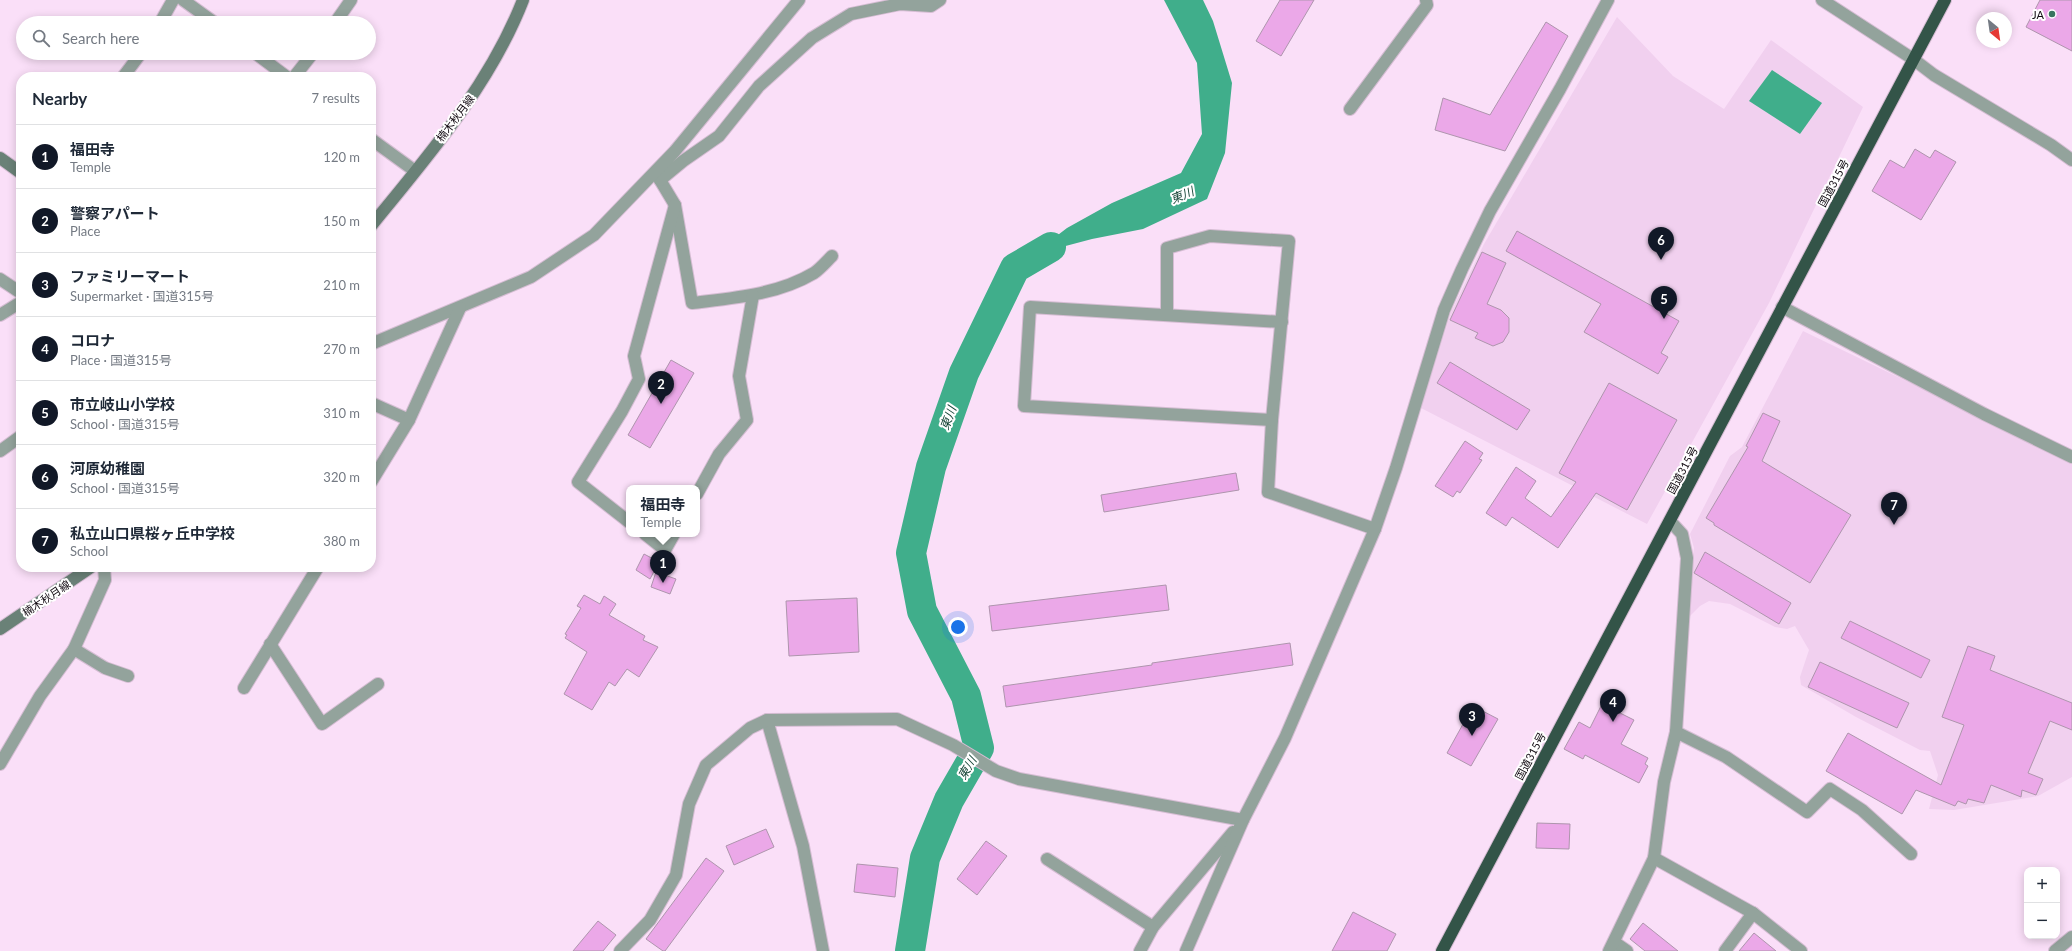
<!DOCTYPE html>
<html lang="en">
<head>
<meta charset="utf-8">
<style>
  :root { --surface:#fff; --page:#f2f2f3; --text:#1f2937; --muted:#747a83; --line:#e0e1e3; --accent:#111827 }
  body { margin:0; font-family:Lato,"Noto Sans JP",sans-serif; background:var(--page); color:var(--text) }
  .controls { position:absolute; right:12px; bottom:12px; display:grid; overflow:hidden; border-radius:8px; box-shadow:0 2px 10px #0003 }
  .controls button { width:36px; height:36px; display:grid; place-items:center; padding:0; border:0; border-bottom:1px solid var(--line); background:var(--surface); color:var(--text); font:20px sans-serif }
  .compass { position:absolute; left:1976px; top:12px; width:36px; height:36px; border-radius:50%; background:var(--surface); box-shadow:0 2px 10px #0003; rotate:151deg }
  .you { position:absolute; left:958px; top:627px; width:14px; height:14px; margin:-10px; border:3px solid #fff; border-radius:50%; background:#1a73e8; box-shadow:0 0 0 6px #1a73e833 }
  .badge { display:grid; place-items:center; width:26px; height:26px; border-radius:50%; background:var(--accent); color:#fff; font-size:13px; font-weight:700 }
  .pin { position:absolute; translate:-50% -33px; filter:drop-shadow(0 1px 2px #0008) }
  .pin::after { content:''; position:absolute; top:21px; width:14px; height:12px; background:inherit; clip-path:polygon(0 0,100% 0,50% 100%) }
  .popup { position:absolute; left:626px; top:485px; width:74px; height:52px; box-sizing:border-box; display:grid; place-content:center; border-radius:8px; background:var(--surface); filter:drop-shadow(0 1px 3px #0005); font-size:13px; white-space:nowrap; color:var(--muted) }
  .popup b { font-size:15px; color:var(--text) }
  .popup::after { content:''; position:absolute; left:50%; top:100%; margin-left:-8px; border:8px solid transparent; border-top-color:var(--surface) }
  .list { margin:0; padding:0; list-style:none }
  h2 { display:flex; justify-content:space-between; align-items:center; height:52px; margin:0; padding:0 16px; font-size:17px }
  h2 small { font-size:13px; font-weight:400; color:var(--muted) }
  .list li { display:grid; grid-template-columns:26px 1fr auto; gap:12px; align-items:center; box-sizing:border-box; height:64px; padding:0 16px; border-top:1px solid var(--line) }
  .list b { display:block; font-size:15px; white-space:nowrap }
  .list p { margin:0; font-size:13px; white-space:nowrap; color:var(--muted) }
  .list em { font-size:13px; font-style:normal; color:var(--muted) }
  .icon { flex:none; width:22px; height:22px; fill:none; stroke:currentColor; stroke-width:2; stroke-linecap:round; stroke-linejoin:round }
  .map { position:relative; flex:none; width:2072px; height:951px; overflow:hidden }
  .search { position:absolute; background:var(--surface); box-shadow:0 2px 10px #0003; left:16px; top:16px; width:360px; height:44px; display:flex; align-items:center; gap:10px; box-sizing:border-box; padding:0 14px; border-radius:22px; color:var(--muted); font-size:15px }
  .panel { position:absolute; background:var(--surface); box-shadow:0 2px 10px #0003; left:16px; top:72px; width:360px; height:500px; border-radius:16px }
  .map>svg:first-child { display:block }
  .built { fill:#f1d0ef }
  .water { fill:#40ae8b }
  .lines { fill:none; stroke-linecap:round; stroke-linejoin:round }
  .river { stroke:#40ae8b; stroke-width:30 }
  .building { fill:#eba8e8; stroke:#ae95ad }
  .street-casing { stroke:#d5bdd3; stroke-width:14 }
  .secondary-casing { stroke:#d5bdd3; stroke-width:14 }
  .highway-casing { stroke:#d5bdd3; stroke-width:14 }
  .street { stroke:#93a39c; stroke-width:12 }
  .secondary { stroke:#6a8177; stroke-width:12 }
  .highway { stroke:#335448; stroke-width:12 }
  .poi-dot { fill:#38745f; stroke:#fff; stroke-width:1.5 }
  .labels { text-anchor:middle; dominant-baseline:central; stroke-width:4; stroke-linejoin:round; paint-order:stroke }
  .poi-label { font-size:11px; fill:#110911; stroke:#fff; text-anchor:end }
  .street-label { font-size:11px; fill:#110911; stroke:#fff }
  .water-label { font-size:12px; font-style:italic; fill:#103f31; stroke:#fff }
</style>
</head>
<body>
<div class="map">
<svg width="2072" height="951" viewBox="0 0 2072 951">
  <rect width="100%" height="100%" fill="#fadff8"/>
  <!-- built -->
  <g class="built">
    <path d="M1617,17L1673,76L1724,109L1771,40L1863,107L1769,303L1647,524L1421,408L1451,312L1484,244Z"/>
    <path d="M1803,331L2072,461V777L2038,796L1954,810L1929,809L1938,775L1930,751L1920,750L1856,717L1801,685L1800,677L1809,650L1795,626L1787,629L1775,627L1730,604L1709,601L1700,606L1682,624L1694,548L1690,534L1730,456L1742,447Z"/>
  </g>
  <!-- water -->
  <g class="water">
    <path d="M1164,0H1203L1213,21L1232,83L1225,153L1207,199L1143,229L1092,239L1058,248L1015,268L1067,228L1112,203L1181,173L1202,134L1197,63Z"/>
    <path d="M1772,70L1822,103L1800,134L1749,101Z"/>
  </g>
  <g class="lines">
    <!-- river -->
    <path class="river" d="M910,951L925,858L949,800L979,748L966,696L922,611L911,553L931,467L964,373L1015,268L1051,247"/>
  </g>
  <!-- building -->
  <g class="building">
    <path d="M1280,0H1314L1281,56L1256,41Z"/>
    <path d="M2040,0H2072V51L2026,27Z"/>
    <path d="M1546,22L1568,36L1505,151L1435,130L1443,98L1490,115Z"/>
    <path d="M1915,149L1930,158L1935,150L1956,162L1921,220L1872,191L1890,160L1904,168Z"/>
    <path d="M1517,231L1679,321L1661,353L1668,357L1658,374L1584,332L1601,304L1506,251Z"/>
    <path d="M1482,252L1506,263L1487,304L1501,310L1509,318V332L1503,342L1493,346L1475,338L1478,333L1450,320Z"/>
    <path d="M671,360L694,373L650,448L628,435Z"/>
    <path d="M1450,362L1530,410L1517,430L1437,383Z"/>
    <path d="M1609,383L1677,420L1627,510L1596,493L1558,548L1512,517L1506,526L1486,513L1516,467L1536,481L1525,498L1551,517L1576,482L1559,473Z"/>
    <path d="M1763,413L1780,421L1762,461L1851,515L1810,583L1714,525V523L1706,518L1748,447L1746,446Z"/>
    <path d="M1465,441L1483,453L1479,459L1482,460L1460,493L1457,491L1453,497L1435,486Z"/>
    <path d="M1236,473L1239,490L1104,512L1101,495Z"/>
    <path d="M1705,552L1791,603L1779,624L1694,573Z"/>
    <path d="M644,554L659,562L650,579L636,570Z"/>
    <path d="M656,572L676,579L670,594L651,587Z"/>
    <path d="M1166,585L1169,610L992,631L989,606Z"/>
    <path d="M584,595L600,604L604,596L616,604L609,615L645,636L643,640L658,647L639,677L627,669L615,686L609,682L592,710L564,694L587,652L565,638L567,635L565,634L581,608L577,606Z"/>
    <path d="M857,598L859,652L789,656L786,601Z"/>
    <path d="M1850,621L1930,660L1921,678L1841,638Z"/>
    <path d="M1290,643L1293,665L1006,707L1003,686L1152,665V663Z"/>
    <path d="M1968,646L1995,656L1990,670L2072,703V730L2050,721L2028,773L2043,779L2036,795L2022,790L2021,797L1991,785L1984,803L1968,799L1966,804L1958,801L1955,806L1916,790L1902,814L1826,771L1848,733L1941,785L1964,725L1942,717Z"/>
    <path d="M1820,662L1909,703L1897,728L1808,687Z"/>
    <path d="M1602,704L1634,720L1621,744L1648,758L1645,764L1648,766L1639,783L1585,755L1583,759L1564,749L1579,722L1590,728Z"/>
    <path d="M1473,706L1498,719L1471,766L1447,753Z"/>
    <path d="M1537,823L1570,824L1569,849L1536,848Z"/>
    <path d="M766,829L774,847L734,865L726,846Z"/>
    <path d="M986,841L1007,856L977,895L957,879Z"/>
    <path d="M706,858L724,871L665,951H663L646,939Z"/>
    <path d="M857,864L898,868L895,897L854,892Z"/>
    <path d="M1353,912L1396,934L1387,951H1332Z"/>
    <path d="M598,921L616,935L603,951H573Z"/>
    <path d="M1643,923L1678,951H1645L1630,939Z"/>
    <path d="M1754,933L1776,951H1739Z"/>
  </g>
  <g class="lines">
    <!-- street casing -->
    <g class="street-casing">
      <g id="street">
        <path d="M183,0L215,23"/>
        <path d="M1822,0L1913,59L1934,75L2051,145L2072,160"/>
        <path d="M160,23L173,0"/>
        <path d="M335,23L351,0"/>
        <path d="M255,53L287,77"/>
        <path d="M123,77L141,53"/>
        <path d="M294,77L313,53"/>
        <path d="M1350,109L1427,5L1426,0"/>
        <path d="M371,139L415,171"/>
        <path d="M658,173L660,180L675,205L692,303C733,298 777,295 814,273C820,269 826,262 832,256"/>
        <path d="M660,180L683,161L719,136L759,86L812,38L851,14L900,4L931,6L940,0"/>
        <path d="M0,279L21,293"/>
        <path d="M1782,307L1984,414L2072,457"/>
        <path d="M0,315L21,302"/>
        <path d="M1167,315V248L1210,236L1289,241L1272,420L1268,492L1375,529"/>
        <path d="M371,344L531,277L594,235L675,151L799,0"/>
        <path d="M371,403L409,420"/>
        <path d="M1272,420L1024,406L1030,307L1282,322"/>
        <path d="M0,451L21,436"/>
        <path d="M371,482L409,420L460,308"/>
        <path d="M697,494L719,454L747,420L739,376L753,295"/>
        <path d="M629,522L578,482L622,411L639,379L634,356L675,205"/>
        <path d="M645,534L665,550L674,534"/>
        <path d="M270,644L322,724L378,684"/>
        <path d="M74,649L105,668L128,676"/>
        <path d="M244,688L318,567"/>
        <path d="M767,720L803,846L823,951"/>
        <path d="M1676,732L1726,757L1807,812L1830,789L1862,810L1911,854"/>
        <path d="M0,764L40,696L74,649L105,580L104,567"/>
        <path d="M1654,858L1753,913L1801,951"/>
        <path d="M1047,859L1153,927"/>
        <path d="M1614,942L1627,951"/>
        <path d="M620,951L650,920L676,875L689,804L706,765L750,728L767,720L897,719L953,745L996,771L1019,779L1243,820"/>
        <path d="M1140,951L1153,927L1233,832"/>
        <path d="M1186,951L1243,820L1285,738L1375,529L1396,468L1444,310L1462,269L1490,211L1560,89L1608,0"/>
        <path d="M1609,951L1654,858L1664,782L1676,732L1687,558L1682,534L1670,521"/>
        <path d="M1725,951L1753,913"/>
        <path d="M2055,951L2072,937"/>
      </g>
    </g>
    <!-- secondary casing -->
    <g class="secondary-casing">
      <g id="secondary">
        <path d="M0,158L21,173"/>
        <path d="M371,226C428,156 490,85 523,0"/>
        <path d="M0,629L91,567"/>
      </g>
    </g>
    <!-- highway casing -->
    <g class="highway-casing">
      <path id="highway" d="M1442,951L1945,0"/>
    </g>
    <!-- street -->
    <use href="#street" class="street"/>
    <!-- secondary -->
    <use href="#secondary" class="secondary"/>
    <!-- highway -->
    <use href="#highway" class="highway"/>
  </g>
  <!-- markers -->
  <circle class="poi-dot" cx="2052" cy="14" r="4"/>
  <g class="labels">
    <!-- poi labels -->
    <g class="poi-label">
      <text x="2044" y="14">JA</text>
    </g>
    <!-- street labels -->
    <g class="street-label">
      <text transform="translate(455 118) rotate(-53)">楠木秋月線</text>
      <text transform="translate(1833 183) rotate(-62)">国道315号</text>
      <text transform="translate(1682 470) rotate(-62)">国道315号</text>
      <text transform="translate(46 598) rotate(-34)">楠木秋月線</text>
      <text transform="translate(1530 756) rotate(-62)">国道315号</text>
    </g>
    <!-- water labels -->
    <g class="water-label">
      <text transform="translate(1182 195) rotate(-23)">東川</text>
      <text transform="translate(948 418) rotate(-70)">東川</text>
      <text transform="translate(967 768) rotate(-59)">東川</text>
    </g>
  </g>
</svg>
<div class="controls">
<button>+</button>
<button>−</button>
</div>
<svg class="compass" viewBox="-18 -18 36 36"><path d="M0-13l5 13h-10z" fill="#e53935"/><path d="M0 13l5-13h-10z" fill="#747a83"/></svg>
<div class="you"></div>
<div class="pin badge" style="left:663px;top:583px">1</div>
<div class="popup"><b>福田寺</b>Temple</div>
<div class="pin badge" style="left:661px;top:404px">2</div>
<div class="pin badge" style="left:1472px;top:736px">3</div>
<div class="pin badge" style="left:1613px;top:722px">4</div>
<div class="pin badge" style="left:1664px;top:319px">5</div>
<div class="pin badge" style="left:1661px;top:260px">6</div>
<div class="pin badge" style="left:1894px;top:525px">7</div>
<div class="search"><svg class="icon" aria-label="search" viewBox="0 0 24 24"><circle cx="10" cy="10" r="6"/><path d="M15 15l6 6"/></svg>Search here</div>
<section class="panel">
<h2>Nearby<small>7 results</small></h2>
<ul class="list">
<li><span class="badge">1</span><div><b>福田寺</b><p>Temple</p></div><em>120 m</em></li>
<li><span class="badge">2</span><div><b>警察アパート</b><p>Place</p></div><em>150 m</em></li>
<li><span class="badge">3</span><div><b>ファミリーマート</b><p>Supermarket · 国道315号</p></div><em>210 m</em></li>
<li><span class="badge">4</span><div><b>コロナ</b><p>Place · 国道315号</p></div><em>270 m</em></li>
<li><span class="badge">5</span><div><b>市立岐山小学校</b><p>School · 国道315号</p></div><em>310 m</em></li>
<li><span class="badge">6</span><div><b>河原幼稚園</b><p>School · 国道315号</p></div><em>320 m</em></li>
<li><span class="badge">7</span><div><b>私立山口県桜ヶ丘中学校</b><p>School</p></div><em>380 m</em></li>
</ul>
</section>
</div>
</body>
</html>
